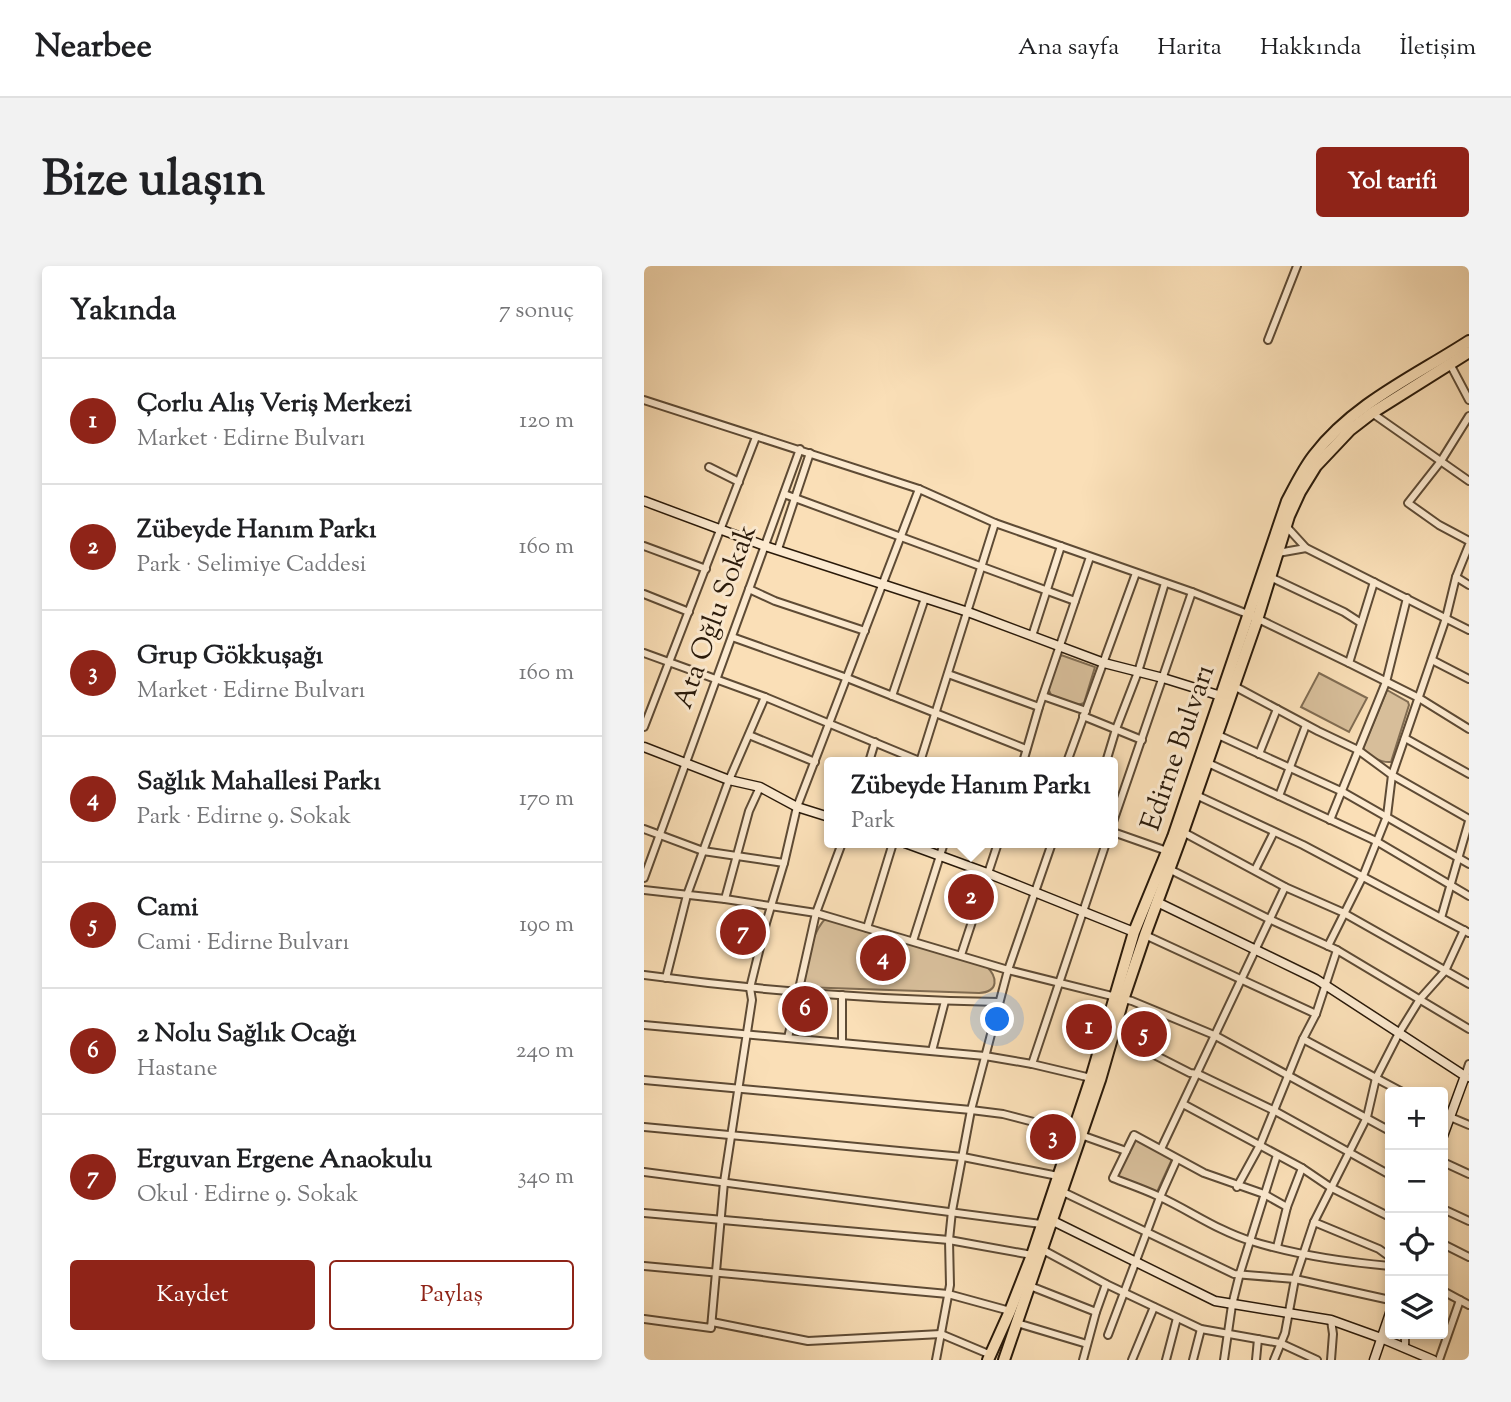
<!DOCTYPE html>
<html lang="tr">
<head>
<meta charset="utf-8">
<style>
  :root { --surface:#fff; --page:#f2f2f2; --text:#202124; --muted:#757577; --line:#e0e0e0; --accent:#8f2418 }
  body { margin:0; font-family:"Sorts Mill Goudy",serif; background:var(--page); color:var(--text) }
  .controls { position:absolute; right:21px; bottom:21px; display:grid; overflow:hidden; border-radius:7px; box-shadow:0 4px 10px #0003 }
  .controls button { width:63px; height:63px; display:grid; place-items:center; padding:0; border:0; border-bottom:2px solid var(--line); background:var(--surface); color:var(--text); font:35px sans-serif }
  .you { position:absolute; left:354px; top:754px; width:24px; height:24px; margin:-18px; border:5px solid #fff; border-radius:50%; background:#1a73e8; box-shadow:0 0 0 10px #1a73e833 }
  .badge { display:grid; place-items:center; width:46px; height:46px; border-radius:50%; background:var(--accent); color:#fff; font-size:23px; font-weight:700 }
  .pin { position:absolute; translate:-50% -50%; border:4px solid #fff; box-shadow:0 2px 7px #0006 }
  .popup { position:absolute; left:180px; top:491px; width:294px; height:91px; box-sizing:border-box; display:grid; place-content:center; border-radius:7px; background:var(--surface); filter:drop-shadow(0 2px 5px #0005); font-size:23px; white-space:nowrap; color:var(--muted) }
  .popup b { font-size:26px; color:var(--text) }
  .popup::after { content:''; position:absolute; left:50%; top:100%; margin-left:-14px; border:14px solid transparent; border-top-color:var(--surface) }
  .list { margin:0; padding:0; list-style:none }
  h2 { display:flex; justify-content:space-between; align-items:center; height:91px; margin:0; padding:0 28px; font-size:30px }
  h2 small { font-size:23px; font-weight:400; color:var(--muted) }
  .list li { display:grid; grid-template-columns:46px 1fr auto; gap:21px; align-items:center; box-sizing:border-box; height:126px; padding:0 28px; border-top:2px solid var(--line) }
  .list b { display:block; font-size:26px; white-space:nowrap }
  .list p { margin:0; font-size:23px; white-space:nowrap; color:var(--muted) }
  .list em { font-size:23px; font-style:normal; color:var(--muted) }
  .actions { display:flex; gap:14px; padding:21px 28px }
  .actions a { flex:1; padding:16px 0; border:2px solid var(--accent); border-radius:7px; text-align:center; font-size:24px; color:var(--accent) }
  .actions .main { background:var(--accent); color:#fff }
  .icon { flex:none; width:38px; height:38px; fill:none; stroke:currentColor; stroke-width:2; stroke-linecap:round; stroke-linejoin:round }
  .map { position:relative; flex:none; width:825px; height:1094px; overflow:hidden; border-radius:7px }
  header { display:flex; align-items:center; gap:42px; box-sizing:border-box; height:98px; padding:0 35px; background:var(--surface); border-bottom:2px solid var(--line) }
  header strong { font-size:33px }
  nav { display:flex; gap:38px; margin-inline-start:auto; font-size:24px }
  .intro { display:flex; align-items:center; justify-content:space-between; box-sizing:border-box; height:168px; padding:0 42px }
  h1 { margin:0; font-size:49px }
  .button { padding:18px 32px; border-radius:7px; background:var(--accent); color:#fff; font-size:24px; font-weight:700 }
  main { display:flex; gap:42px; padding:0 42px }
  aside { flex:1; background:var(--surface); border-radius:7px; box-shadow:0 4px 10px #0003 }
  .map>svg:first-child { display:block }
  .green { fill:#d7be9a; stroke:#806c52; stroke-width:2 }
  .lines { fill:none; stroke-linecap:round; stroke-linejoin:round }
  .street-casing { stroke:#5e4b35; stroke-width:10 }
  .secondary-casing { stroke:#2a1a0a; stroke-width:11 }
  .highway-casing { stroke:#2a1a0a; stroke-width:14 }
  .street { stroke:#fcead0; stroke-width:6 }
  .secondary { stroke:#fcead0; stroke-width:8 }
  .highway { stroke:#fadfb7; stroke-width:10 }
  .labels { text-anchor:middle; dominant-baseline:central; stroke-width:6; stroke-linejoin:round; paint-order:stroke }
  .street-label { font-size:28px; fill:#2a1a0a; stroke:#fcead0 }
</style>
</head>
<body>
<header>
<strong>Nearbee</strong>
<nav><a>Ana sayfa</a><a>Harita</a><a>Hakkında</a><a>İletişim</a></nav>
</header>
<div class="intro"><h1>Bize ulaşın</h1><a class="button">Yol tarifi</a></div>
<main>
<aside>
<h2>Yakında<small>7 sonuç</small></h2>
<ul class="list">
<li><span class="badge">1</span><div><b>Çorlu Alış Veriş Merkezi</b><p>Market · Edirne Bulvarı</p></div><em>120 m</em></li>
<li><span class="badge">2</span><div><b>Zübeyde Hanım Parkı</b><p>Park · Selimiye Caddesi</p></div><em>160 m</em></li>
<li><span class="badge">3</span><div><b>Grup Gökkuşağı</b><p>Market · Edirne Bulvarı</p></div><em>160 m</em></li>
<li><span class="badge">4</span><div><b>Sağlık Mahallesi Parkı</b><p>Park · Edirne 9. Sokak</p></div><em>170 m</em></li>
<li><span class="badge">5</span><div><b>Cami</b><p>Cami · Edirne Bulvarı</p></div><em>190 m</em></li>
<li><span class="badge">6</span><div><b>2 Nolu Sağlık Ocağı</b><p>Hastane</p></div><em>240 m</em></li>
<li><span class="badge">7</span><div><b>Erguvan Ergene Anaokulu</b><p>Okul · Edirne 9. Sokak</p></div><em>340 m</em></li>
</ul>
<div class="actions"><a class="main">Kaydet</a><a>Paylaş</a></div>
</aside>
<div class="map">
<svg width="825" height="1094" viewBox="0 0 825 1094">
  <rect width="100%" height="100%" fill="#fadfb7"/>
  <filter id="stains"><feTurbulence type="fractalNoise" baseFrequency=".00286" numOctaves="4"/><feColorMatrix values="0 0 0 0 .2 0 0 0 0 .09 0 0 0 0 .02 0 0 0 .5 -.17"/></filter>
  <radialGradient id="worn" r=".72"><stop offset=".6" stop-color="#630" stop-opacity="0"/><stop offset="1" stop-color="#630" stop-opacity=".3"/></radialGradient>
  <!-- green -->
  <g class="green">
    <path d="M417,389L451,401L440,437L434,439L407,429L404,422Z"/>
    <path d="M675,407L723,432L705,466L657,441Z"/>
    <path d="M743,424L764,436L765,439L747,496C737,497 724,490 719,482Z"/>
    <path d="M182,652L342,700C354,711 355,726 335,727L157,721C163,699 166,668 182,652Z"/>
    <path d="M489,871L529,891L513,926L473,910Z"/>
  </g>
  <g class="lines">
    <!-- street casing -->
    <g class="street-casing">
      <g id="street">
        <path d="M624,74L653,0"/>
        <path d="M806,98L825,134"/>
        <path d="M0,134L275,223L351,257L548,326L606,349L705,397L775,432L825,463"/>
        <path d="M728,147L825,215"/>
        <path d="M825,150L797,195L764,237L795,259L825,275"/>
        <path d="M65,201L95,216"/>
        <path d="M140,228L431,335"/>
        <path d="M642,260L662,282L825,364"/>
        <path d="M0,280L62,303"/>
        <path d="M134,283L166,187"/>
        <path d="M634,287L662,282"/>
        <path d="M626,311L700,346L717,357"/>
        <path d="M812,311L825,319"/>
        <path d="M105,323L131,335L221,365"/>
        <path d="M0,328L45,346"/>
        <path d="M388,370L417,280"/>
        <path d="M88,371L203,412L382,483"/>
        <path d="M0,387L121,431L278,496"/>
        <path d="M788,394L825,413"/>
        <path d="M705,397L730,316"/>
        <path d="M304,408L395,441"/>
        <path d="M590,420L674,465L714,484L748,509L825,553"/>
        <path d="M248,430L281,332"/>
        <path d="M399,430L442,445"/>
        <path d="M439,450L498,474"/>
        <path d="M0,461L112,171"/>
        <path d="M105,469L171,496"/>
        <path d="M574,469L699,526L825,598"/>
        <path d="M761,472L825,508"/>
        <path d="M615,488L633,443"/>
        <path d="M225,496L231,476"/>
        <path d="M276,496L351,257"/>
        <path d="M379,496L395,441L446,291"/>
        <path d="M423,496L492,307"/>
        <path d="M462,496L472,463L494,406L521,317"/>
        <path d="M564,497L732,575L825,630"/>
        <path d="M552,529L659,579L825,667"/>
        <path d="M635,530L662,459"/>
        <path d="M686,554L742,416L763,332"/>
        <path d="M469,556L548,326"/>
        <path d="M0,563L59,585L140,597"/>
        <path d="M469,566L523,585"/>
        <path d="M539,566L641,621L698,646L825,718"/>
        <path d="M525,603L625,653L693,684L825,763"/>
        <path d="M611,604L630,566"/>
        <path d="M0,612L156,183"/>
        <path d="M0,624L81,633L172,647L364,704L488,735L570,769L746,865"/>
        <path d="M81,633L105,545L116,521"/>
        <path d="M797,652L825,555"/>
        <path d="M223,662L249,577"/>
        <path d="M501,669L672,748"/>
        <path d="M269,675L300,577"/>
        <path d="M684,680L719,610L743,550L748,509L802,352L812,311L825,279"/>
        <path d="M317,689L354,577"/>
        <path d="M0,709C118,725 236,734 355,736"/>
        <path d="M22,712L43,629L85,514L121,431"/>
        <path d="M198,729V777"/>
        <path d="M0,759L341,790L388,798L447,812"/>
        <path d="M144,772L172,647L198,577"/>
        <path d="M659,773L758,826"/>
        <path d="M483,775L546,807L554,808L631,845L746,909"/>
        <path d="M288,785L301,735"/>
        <path d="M388,798L462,577"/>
        <path d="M825,798L821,810L825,812"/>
        <path d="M0,814L327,844L359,848L428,866"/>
        <path d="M539,838L658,902L686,921L746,951"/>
        <path d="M799,848L825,859"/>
        <path d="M0,861L319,891L414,910"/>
        <path d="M437,869L482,885"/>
        <path d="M517,883L641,621"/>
        <path d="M799,896L825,908"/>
        <path d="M0,906L397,958"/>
        <path d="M593,921L616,879L659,773L672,748L693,684"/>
        <path d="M417,925L590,1008L651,1013L746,1034"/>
        <path d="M643,941L620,928L560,907L490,869L469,912C484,918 499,923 514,930C545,944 574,965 607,975C652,989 700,996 746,1000"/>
        <path d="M799,943L825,955"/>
        <path d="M0,947L305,974L388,989"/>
        <path d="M670,956L735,983L746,991"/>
        <path d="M799,978L825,991"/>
        <path d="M633,981L643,941L658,902"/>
        <path d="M399,984L462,1018L557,1063L636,1077L673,1094"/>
        <path d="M0,1000L304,1028L366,1045"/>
        <path d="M386,1020L452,1046"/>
        <path d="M799,1025L825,1039"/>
        <path d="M0,1053L67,1062L80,916L108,734L106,722L122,657L140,597L153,541L275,223"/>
        <path d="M687,1054L689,1068L687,1094"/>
        <path d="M68,1056L164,1075L297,1068L347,1089"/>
        <path d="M373,1057L443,1078"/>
        <path d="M464,1069L516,931L533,893"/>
        <path d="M761,1082V1068"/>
        <path d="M292,1094L306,1019L305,974L308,945L327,844L364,704L408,577"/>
        <path d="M439,1094L452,1046L462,1018"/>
        <path d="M488,1094L510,1041"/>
        <path d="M522,1094L533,1052"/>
        <path d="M549,1094L557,1063"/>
        <path d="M580,1094L588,1039L596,1007L633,889"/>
        <path d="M612,1094L614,1073"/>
        <path d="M630,1094L641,1067L651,1013L670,956L723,851L732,812L755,767L776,733L801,705L820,664"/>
        <path d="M795,1094L816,1034"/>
      </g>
    </g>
    <!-- secondary casing -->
    <g class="secondary-casing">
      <g id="secondary">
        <path d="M0,235L121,280L324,346L460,397L519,412L577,430"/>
        <path d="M0,481L85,514L116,521L153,541L185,551"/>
        <path d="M261,577L343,607L490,666"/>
        <path d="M513,636L672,713L821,810L799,870"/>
        <path d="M409,955L571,1035L687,1054L737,1072L789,1094"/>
        <path d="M730,1094L746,1047"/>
      </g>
    </g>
    <!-- highway casing -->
    <g class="highway-casing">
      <g id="highway">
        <path d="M344,1094L366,1045L388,989L447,812L490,666L529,571L643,235C651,220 659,203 670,189C710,137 771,110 825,75"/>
        <path d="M360,1094L456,814L479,734L501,669L539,566L613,354L645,250L656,226L672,200L706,164L728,147L825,86"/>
      </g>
    </g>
    <!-- street -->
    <use href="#street" class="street"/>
    <!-- secondary -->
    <use href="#secondary" class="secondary"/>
    <!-- highway -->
    <use href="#highway" class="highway"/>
  </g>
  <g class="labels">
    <!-- street labels -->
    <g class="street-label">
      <text transform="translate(72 351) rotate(-70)">Ata Oğlu Sokak</text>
      <text transform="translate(535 482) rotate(-71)">Edirne Bulvarı</text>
    </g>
  </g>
  <rect width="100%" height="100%" filter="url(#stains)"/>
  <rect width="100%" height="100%" fill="url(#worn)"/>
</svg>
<div class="controls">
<button>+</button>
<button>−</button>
<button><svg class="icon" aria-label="locate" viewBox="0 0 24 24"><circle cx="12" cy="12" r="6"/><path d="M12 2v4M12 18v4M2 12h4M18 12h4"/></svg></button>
<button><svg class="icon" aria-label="layers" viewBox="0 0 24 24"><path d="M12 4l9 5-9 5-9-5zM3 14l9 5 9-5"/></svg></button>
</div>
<div class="you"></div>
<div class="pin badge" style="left:445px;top:761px">1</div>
<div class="pin badge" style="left:327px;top:631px">2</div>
<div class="popup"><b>Zübeyde Hanım Parkı</b>Park</div>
<div class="pin badge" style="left:409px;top:871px">3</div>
<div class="pin badge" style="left:239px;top:692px">4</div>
<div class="pin badge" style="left:500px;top:768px">5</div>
<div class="pin badge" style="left:161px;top:743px">6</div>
<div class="pin badge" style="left:99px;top:666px">7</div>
</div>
</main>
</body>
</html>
